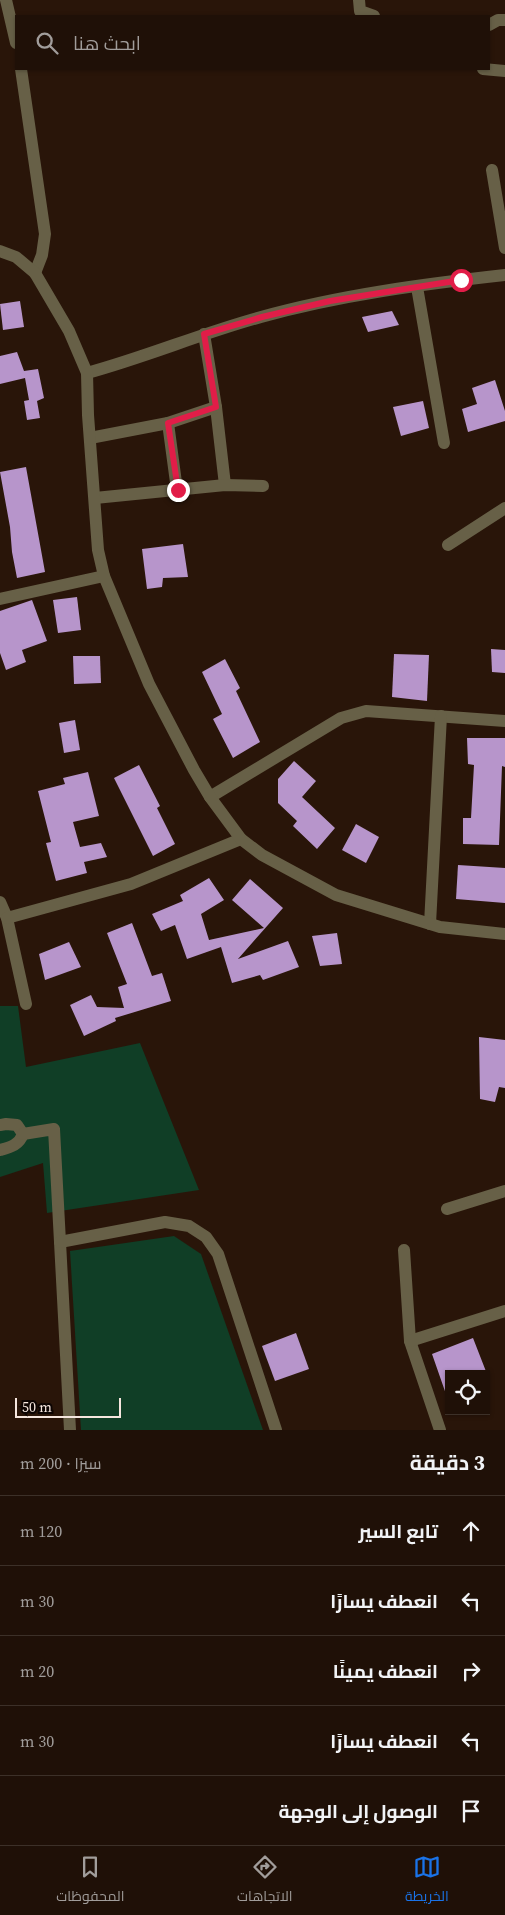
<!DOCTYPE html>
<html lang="ar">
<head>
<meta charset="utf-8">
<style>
  :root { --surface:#1f1007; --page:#271911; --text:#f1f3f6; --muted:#a19d9b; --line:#3c3028; --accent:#1a73e8 }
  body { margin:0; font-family:"Source Serif 4",Cairo,serif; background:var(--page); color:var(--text); direction:rtl }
  .controls { position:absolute; right:15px; bottom:15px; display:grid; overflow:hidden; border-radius:0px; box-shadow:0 1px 4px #0004 }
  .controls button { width:45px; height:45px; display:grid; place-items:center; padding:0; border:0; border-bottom:1px solid var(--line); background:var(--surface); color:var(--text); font:25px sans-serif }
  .scale { position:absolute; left:15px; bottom:12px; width:106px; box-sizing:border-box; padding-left:5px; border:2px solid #f5e6de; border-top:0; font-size:14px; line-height:18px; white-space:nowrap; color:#f5e6de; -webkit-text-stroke:4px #0c0402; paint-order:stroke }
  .stop { position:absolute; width:15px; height:15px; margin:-11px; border:4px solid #e11d48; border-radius:50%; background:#fff }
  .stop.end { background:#e11d48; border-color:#fff; box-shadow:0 1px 5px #0008 }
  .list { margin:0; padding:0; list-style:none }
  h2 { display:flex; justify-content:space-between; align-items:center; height:65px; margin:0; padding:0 20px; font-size:21px }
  h2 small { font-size:16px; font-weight:400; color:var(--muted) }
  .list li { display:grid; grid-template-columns:32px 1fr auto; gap:15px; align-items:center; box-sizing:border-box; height:70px; padding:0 20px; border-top:1px solid var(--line) }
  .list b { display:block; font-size:19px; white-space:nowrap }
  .list em { font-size:16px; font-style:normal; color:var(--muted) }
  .icon { flex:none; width:28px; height:28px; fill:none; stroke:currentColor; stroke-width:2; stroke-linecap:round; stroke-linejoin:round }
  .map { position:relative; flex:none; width:505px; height:1430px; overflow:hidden; direction:ltr }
  .search { position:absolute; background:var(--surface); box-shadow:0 1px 4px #0004; left:15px; right:15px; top:15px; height:55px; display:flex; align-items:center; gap:12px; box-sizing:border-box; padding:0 18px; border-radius:0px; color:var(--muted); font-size:19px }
  .sheet { height:415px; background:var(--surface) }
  nav { display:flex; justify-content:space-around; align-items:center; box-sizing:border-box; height:70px; border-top:1px solid var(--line); background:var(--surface); font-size:14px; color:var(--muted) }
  nav a { display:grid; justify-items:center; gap:2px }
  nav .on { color:var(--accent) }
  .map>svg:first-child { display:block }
  .green { fill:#103e26 }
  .building { fill:#b795cb }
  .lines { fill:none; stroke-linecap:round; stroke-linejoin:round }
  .minor { stroke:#676047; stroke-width:12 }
  .tertiary { stroke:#676047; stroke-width:12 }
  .route { stroke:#e11d48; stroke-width:6 }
</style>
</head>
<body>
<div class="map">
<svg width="505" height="1430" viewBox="0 0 505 1430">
  <rect width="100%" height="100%" fill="#291509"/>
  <!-- green -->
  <g class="green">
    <path d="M0,1006H18L26,1067L140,1043L199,1190L47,1213L43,1163L0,1177Z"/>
    <path d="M174,1236L201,1254L263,1430H81L70,1251Z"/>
  </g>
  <!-- building -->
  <g class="building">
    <path d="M20,301L24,327L3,330L0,304Z"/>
    <path d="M392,311L399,325L368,332L362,317Z"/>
    <path d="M17,352L24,371L38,369L44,398L37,401L40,418L27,420L24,401L29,400L25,378L0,384V356Z"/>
    <path d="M495,380L505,411V421L468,432L462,409L477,404L472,388Z"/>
    <path d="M423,401L429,428L401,436L393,407Z"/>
    <path d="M26,467L45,572L17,578L12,552L10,527L0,472Z"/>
    <path d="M183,544L188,577L163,578L162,587L147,589L142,549Z"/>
    <path d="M77,597L81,630L58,633L53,600Z"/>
    <path d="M32,600L47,641L22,650L26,662L6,670L0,653V611Z"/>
    <path d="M491,649L505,650V673L492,672Z"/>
    <path d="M394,654L429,655L427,701L392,697Z"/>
    <path d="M73,656H100L101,683L74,684Z"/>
    <path d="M225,659L240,688L236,691L260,742L233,758L213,719L222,714L202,672Z"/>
    <path d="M75,720L80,750L64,753L59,723Z"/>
    <path d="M467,738H505V767L502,766L499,845L463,844V818H471L474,765L468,764Z"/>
    <path d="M294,761L316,781L302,797L335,828L317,849L293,826L297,821L278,803V779Z"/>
    <path d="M139,765L160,806L157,808L175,844L153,856L114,778Z"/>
    <path d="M88,772L99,816L73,822L80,847L101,843L107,857L84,862L87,873L56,881L46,843L51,842L38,791L65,784L63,778Z"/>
    <path d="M356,824L379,837L366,863L342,850Z"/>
    <path d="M458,865L505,868V903L456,899Z"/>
    <path d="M209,878L224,900L201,914L209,940L264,928L232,900L250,879L283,908L238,959L288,941L299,967L263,980L260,975L232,983L221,947L187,959L175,925L161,931L152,914L183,901L180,895Z"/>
    <path d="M132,923L152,976L162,973L171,1001L115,1018L116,1021L84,1036L70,1005L91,995L97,1007L124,1008L118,987L127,984L107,933Z"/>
    <path d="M337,933L342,964L320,966L312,936Z"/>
    <path d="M69,942L81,967L45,980L39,954Z"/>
    <path d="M479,1037L505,1040V1088L499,1087L495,1102L480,1099Z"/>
    <path d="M296,1333L309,1369L275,1381L262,1346Z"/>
    <path d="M473,1338L487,1374H449V1397H447L432,1354Z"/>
  </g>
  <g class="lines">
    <!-- minor -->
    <g class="minor">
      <path d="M6,0L16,43"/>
      <path d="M359,0L360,11L374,16"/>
      <path d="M489,25L498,20H505"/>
      <path d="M21,69L45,234L42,255L35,273"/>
      <path d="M483,69L505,71"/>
      <path d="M492,170L505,248"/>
      <path d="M417,287L444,443"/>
      <path d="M204,334L216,407L225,485"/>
      <path d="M87,373C146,357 202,333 261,317C340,295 424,284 505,275"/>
      <path d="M168,423L177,490"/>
      <path d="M90,438L168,423L216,407"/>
      <path d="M95,498L225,485L263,486"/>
      <path d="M448,545L505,508"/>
      <path d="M0,599L104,576"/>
      <path d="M210,797L341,718L366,711L505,721"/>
      <path d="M0,902L7,918L26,1004"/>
      <path d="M7,918L131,884L241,839"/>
      <path d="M430,924L441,716"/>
      <path d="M0,1125L6,1124L17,1125L23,1134C19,1145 11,1147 0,1150"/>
      <path d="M23,1134L54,1129L70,1430"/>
      <path d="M447,1209L505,1191"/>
      <path d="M60,1242L165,1222L189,1226L206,1237L218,1254L276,1430"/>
      <path d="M404,1250L410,1341L440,1430"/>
      <path d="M410,1341L505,1311"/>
    </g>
    <!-- tertiary -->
    <path class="tertiary" d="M0,251L16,257L35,273L69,331L87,373L88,415L98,550L104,576L149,684L194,770L210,797L241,839L262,855L336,895L440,927L505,934"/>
  </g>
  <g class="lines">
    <!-- route -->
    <path class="route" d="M178,490L168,423L216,407L204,334L262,317L330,301L461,280"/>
  </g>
</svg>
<div class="controls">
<button><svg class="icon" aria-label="locate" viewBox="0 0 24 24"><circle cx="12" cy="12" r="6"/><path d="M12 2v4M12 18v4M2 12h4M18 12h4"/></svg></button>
</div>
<div class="scale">50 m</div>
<div class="stop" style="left:461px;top:280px"></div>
<div class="stop end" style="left:178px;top:490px"></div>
<div class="search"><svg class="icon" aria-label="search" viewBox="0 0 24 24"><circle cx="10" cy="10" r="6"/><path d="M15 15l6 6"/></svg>ابحث هنا</div>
</div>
<section class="sheet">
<h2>3 دقيقة<small>سيرًا · 200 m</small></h2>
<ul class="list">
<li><svg class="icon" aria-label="ahead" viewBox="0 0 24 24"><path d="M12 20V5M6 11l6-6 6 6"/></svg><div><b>تابع السير</b></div><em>120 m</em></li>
<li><svg class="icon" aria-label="left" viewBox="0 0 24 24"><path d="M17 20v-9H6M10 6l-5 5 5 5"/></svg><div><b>انعطف يسارًا</b></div><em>30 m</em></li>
<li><svg class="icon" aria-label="right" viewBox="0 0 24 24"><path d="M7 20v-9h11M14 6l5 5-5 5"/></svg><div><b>انعطف يمينًا</b></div><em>20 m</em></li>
<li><svg class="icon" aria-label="left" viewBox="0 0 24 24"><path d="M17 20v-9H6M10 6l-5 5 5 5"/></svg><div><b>انعطف يسارًا</b></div><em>30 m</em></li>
<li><svg class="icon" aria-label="arrive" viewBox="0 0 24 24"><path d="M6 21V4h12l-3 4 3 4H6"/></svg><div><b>الوصول إلى الوجهة</b></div></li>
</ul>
</section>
<nav>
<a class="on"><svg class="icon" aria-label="map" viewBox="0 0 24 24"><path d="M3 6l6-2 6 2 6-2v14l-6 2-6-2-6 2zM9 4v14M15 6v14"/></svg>الخريطة</a>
<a><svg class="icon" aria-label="directions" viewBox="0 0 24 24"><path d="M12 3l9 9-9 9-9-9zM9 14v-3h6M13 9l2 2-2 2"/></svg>الاتجاهات</a>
<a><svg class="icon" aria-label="saved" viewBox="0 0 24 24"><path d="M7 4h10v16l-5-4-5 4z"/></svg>المحفوظات</a>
</nav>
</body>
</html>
